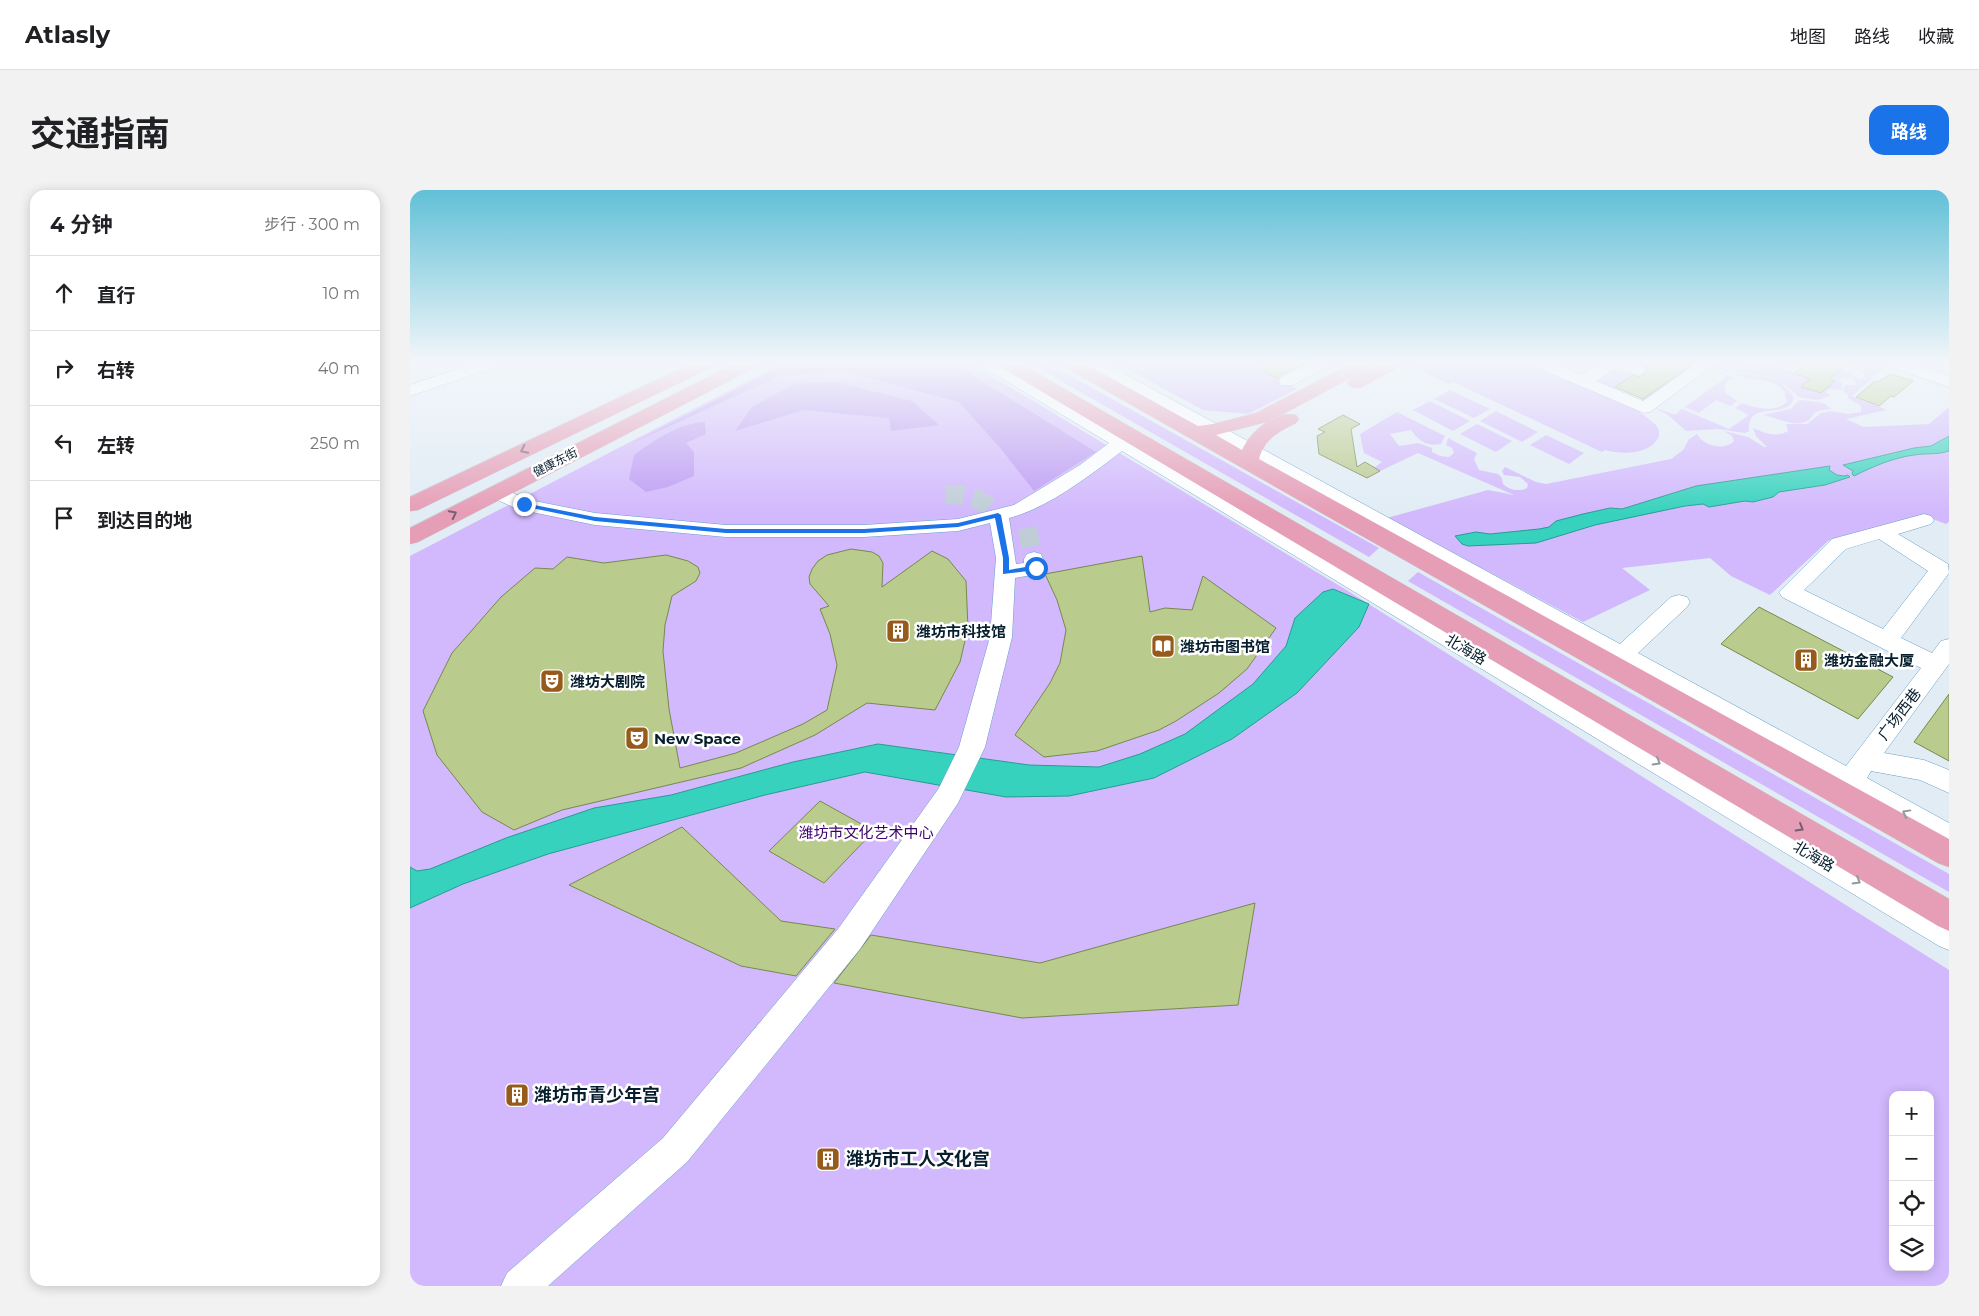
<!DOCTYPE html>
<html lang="zh">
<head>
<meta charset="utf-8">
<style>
  :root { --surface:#fff; --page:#f2f2f2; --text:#202124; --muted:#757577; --line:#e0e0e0; --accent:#1a73e8 }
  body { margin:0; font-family:Montserrat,"Noto Sans SC",sans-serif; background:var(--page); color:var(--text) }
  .controls { position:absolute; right:15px; bottom:15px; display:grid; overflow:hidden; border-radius:10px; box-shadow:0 2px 12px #0003 }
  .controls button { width:45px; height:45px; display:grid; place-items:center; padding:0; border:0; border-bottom:1px solid var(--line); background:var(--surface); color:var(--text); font:25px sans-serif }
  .stop { position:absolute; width:15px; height:15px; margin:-11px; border:4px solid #1a73e8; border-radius:50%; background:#fff }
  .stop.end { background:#1a73e8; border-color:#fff; box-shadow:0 1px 5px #0008 }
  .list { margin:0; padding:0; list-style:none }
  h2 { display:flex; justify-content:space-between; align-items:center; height:65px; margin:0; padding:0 20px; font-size:21px }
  h2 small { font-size:16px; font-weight:400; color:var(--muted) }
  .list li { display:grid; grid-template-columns:32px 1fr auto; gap:15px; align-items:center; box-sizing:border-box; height:75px; padding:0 20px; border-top:1px solid var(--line) }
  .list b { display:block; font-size:19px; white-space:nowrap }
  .list em { font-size:16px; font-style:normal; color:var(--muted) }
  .icon { flex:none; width:28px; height:28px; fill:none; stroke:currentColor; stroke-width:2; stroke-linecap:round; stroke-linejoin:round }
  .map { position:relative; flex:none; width:1539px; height:1096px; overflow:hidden; border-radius:15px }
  header { display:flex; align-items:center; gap:30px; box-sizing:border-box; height:70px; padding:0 25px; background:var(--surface); border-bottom:1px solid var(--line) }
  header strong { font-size:24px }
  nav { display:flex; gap:28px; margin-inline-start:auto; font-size:18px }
  .intro { display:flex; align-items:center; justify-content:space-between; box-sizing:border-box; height:120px; padding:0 30px }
  h1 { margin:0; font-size:35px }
  .button { padding:12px 22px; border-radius:15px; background:var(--accent); color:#fff; font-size:18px; font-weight:700 }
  main { display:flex; gap:30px; padding:0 30px }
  aside { flex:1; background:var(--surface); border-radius:15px; box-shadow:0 2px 12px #0003 }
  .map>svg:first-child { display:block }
  .green { fill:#d2b8fd; fill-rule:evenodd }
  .forest { fill:#be9bf4 }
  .water { fill:#36d2bd; stroke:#289c92 }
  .building { fill:#b9cb8d; stroke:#78894d }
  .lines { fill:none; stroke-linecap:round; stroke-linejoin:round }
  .minor-tunnel { stroke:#c0cdd7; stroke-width:19; stroke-dasharray:19 9; stroke-linecap:butt }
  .minor-casing { stroke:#67a0c9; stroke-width:1 }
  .major-casing { stroke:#c3c9cd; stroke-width:1 }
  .minor { fill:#fff; fill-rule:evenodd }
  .major { fill:#e69db6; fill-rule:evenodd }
  .oneway { stroke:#765e72 }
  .oneway2 { stroke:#8f9aa1 }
  .route { fill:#1a73e8 }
  .labels { text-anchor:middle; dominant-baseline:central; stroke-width:5; stroke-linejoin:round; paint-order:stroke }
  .far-street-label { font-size:12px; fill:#061e2e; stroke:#fff }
  .poi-label { font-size:15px; font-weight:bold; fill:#061e2e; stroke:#fff; text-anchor:start }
  .street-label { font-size:15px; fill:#061e2e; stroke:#fff }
  .park-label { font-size:15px; fill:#3c026a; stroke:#fff }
  .near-poi-label { font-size:18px; font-weight:bold; fill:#061e2e; stroke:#fff; text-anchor:start }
</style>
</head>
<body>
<header>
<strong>Atlasly</strong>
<nav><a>地图</a><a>路线</a><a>收藏</a></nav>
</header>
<div class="intro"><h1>交通指南</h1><a class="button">路线</a></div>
<main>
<aside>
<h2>4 分钟<small>步行 · 300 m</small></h2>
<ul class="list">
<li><svg class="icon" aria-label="ahead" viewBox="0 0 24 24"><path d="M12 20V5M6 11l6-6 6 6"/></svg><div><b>直行</b></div><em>10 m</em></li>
<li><svg class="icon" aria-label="right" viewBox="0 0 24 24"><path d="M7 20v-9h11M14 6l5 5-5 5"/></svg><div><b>右转</b></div><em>40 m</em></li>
<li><svg class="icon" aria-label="left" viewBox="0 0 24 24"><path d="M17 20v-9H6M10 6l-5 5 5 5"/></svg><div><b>左转</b></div><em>250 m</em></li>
<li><svg class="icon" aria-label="arrive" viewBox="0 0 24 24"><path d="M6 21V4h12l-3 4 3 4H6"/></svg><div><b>到达目的地</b></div></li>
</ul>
</aside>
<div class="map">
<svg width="1539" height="1096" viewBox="0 0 1539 1096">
  <rect width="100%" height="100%" fill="#e1ecf5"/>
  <!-- green -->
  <g class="green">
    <path d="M376,171H557L938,401L1539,780V1096H0V366ZM1483,905H1520V1077H1483Z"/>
    <path d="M616,171H634L969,358L959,367Z"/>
    <path d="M703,171H835L887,199L838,224L793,220Z"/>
    <path d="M1008,171H1114L1227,220L1245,234L1249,240V246C1241,265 1212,265 1195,260L1192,262L1043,192L1039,194L1000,176Z"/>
    <path d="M1270,171L1280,172L1284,177L1233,212L1190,196L1185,190L1203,180L1223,185L1204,198L1231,210L1280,175Z"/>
    <path d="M1306,171H1317L1311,176L1324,182L1339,171H1356L1400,189L1391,197C1407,203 1408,206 1421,194L1420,189H1424L1421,187L1430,180L1443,185L1439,188L1428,189L1433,194L1431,200L1419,199L1416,202L1420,206L1407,210L1393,208L1388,206L1374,194L1358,187L1335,182H1318L1301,176Z"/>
    <path d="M1460,174L1474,178L1442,206L1477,220L1436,229L1454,237L1519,234L1539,217V332L1536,334L1515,326L1418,351L1360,405L1321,386L1300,368L1212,378L1240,400L1173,432L977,328L1078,300L1104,305L1008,263L970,281L964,278L972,272L954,263L950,244L987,222L1035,246L1031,254C1017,257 1009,251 1001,240L980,244L989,256L1008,253L1022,258V262L1030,266L1039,267L1044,263L1042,258L1036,255L1038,248L1067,263L1064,269L1069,280L1088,284L1092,288L1093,294C1099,300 1109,302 1117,298L1118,294L1110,287L1094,285L1092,281L1095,277L1126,292L1136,294L1261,269L1273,260L1279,249L1287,244C1292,255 1314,262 1324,251L1322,246L1314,241L1338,247L1354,257H1357L1346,246L1343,238C1354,243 1367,248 1378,241L1376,234H1397L1411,223L1422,221L1439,224L1451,222V216L1438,208V204L1433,201L1435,195H1446V192L1442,189L1445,187L1451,189L1456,185L1451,182Z"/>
    <path d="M1298,177L1325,188L1318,191L1314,196L1316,203L1327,211L1320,216L1306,210L1289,223L1275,217L1317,187Z"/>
    <path d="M1322,184C1341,183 1368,186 1380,202C1383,205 1385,209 1382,212C1373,228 1336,211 1339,241L1335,243L1308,239L1276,241L1258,225L1243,217L1265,225L1272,219L1319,239L1339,225L1325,218L1332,213C1345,218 1367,224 1377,211L1374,203H1376C1362,186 1340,192 1322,184Z"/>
    <path d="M1040,200L1080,219L1064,228L1024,209Z"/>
    <path d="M1392,210L1414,213L1421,219C1416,220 1410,219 1405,223C1402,225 1401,229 1397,231C1382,238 1367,227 1353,225L1381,219L1388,211Z"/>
    <path d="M1020,211L1060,231L1043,241L1003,220Z"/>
    <path d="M1086,221L1128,242L1112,252L1070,231Z"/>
    <path d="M1067,234L1102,251L1086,262L1050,244Z"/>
    <path d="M1136,245L1174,263L1159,274L1120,255Z"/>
    <path d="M1008,382L1539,684V702L998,391Z"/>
  </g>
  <!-- forest -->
  <g class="forest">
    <path d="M382,171H540L686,262L624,301L591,259L549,212L431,181L370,186L222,253Z"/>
    <path d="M426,192L502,211L529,235L481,241L479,228L394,220L325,241L342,217L384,194Z"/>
    <path d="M295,232L296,244L276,253L284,262V286L258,297L236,302L219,289L224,265C245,250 269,233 295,232Z"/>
  </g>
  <!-- water -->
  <g class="water">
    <path d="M1539,246V261C1527,265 1516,263 1504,265C1483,268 1464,276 1444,286L1442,284L1443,281L1433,275L1504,258L1521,256Z"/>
    <path d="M1420,276L1419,280L1427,285L1434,286L1438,285L1440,287L1415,295L1369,302L1363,307L1343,312L1335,311L1299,317L1293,314L1275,316L1185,335L1126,353L1058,356L1052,354L1045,346L1066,342L1080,344L1129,339L1139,337L1146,331L1173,324L1200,318L1212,319L1286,296Z"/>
    <path d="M923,399L959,414L949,437L887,503L822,549L744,588L659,606L596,607L455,582L355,605L138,664L53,694L0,718V677L7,681L20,679L96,648L184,618L261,605L383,572L468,554L619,575L689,577L730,564L775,544L843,494L876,456L885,428L913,402Z"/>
  </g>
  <!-- building -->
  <g class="building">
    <path d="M872,171H900L870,185L868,189L852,180Z"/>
    <path d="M1244,171H1287L1233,209L1205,197L1223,185L1228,187L1234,185L1237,180L1235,177Z"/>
    <path d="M1401,171H1441L1419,189L1425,191L1411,203L1391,197L1400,189L1384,183Z"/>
    <path d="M1481,184L1503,191L1484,207L1481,206L1469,216L1446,207L1465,191L1467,192Z"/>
    <path d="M933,225L950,234L941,239L947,277L955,272L970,281L957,288L909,264L907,246L915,242L908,239Z"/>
    <path d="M441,359L462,362L469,366L473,373L472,397L522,361L538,369L556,391L558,438L550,472L525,520L457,513L405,545L331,578L152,620L104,640L72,622L27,565L13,521L42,463L91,407L125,378L143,379L157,367L194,373L256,365L278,371L288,377L290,383L286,391L262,406L255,435L253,461L259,519L270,578L326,563L393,534L417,520L427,475L420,444L410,419L419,416L400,394L399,387L402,379L408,371L417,365Z"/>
    <path d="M732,366L740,422L755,418L782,420L793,386L866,438L837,479L809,503L766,531L749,540L687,561L634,567L605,545L640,493L650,473L656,440L647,410L635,384Z"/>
    <path d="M1349,417L1483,487L1448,529L1311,454Z"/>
    <path d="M1539,504V571L1504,552Z"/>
    <path d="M410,611L464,641L414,693L359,661Z"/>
    <path d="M272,637L371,731L425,739L386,786L331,776L159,695Z"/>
    <path d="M845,713L828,815L612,828L424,793L461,745L630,773Z"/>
  </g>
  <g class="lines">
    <!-- minor-tunnel -->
    <g class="minor-tunnel">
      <path d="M535,305C558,304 572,308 588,325"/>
      <path d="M617,338L624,369"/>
    </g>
    <!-- minor casing -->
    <g class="minor-casing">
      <g id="minor">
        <path d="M71,171H96L94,174L0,206V195Z"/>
        <path d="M566,171H585L1539,730V760L1529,756L712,261C679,286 638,318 599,328L606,374L614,373V369L617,364L624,362L631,364L636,378L633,383L605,388L602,447L575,557L548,613L450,759L277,972L138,1096H91L97,1083L253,948L428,739L529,598L549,557L580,447L586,368L580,333L548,341L454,347H316L185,335L107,319L79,306L76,302L79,298L86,296L119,310L185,323L316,335H454L548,329L604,315L670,275L699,253L568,174Z"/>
        <path d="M671,171H691L1210,454L1261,407L1269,405L1277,407L1280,412L1277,417L1228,463L1436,576L1511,478L1372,407L1369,402L1422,349L1514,324L1521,326L1524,330L1521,334L1488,344L1538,374L1539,383L1491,448L1522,463L1531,451L1539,449V474L1474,563L1514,570L1539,580V603L1510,590L1461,581L1457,588L1539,633V658L1529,654L1443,606C1437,615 1431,615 1421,612L1417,604L1422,594L673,174ZM1469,349L1518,381L1473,439L1394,400L1436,359Z"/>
        <path d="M904,171H925L923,174L883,195H871L869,191L871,187Z"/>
        <path d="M1117,171H1139L1172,185C1179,181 1186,175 1193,172C1203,168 1229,171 1235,180L1233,183L1227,185L1206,177L1186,191L1233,211L1290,171H1309L1240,222L1234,223L1119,174Z"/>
        <path d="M1470,171H1494L1539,186V197L1472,174Z"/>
      </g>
    </g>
    <!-- major casing -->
    <g class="major-casing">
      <g id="major">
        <path d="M286,171H309L306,175L8,320L0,321V307Z"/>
        <path d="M330,171H353L350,175L8,352L0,354V338Z"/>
        <path d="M584,171H606L1539,709V741L1528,736L587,175Z"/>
        <path d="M648,171H670L788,236L803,234L846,223L946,171H968L965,175L860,231L806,245L832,260C840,242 865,220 886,225L889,229L886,233C868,242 854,249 849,269L1539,649V677L1528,673L651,175Z"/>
        <path d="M974,171H996L993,175L952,197L946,198L940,197L937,193L940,189Z"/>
      </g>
    </g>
    <!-- minor -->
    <use href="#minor" class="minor"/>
    <!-- major -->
    <use href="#major" class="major"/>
  </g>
  <!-- one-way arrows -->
  <defs><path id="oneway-chevron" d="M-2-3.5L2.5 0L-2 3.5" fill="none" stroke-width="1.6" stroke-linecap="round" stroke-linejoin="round" transform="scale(1.25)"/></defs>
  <g class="oneway">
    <use href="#oneway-chevron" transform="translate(114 260) rotate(154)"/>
    <use href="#oneway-chevron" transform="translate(43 324) rotate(-27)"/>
    <use href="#oneway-chevron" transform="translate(1390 638) rotate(30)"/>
  </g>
  <g class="oneway2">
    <use href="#oneway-chevron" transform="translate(1247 572) rotate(31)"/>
    <use href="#oneway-chevron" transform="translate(1496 623) rotate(-151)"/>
    <use href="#oneway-chevron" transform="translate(1447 691) rotate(31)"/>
  </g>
  <!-- sky -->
  <linearGradient id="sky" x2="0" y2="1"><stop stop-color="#61c0d7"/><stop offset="0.53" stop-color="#f2f6fa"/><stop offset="1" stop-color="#f2f6fa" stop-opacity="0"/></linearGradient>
  <rect width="1539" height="324" fill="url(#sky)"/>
  <!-- route -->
  <path class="route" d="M114,313L185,327L316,339H454L548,333L588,323L591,325L599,368V380L626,375L629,378L626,380L593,384V368L585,328L548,337L454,343H316L185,331L112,316L111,314Z"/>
  <!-- icons -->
  <defs>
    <g id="building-square" transform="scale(1.25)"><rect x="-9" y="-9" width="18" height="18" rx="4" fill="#965a1b" stroke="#fff"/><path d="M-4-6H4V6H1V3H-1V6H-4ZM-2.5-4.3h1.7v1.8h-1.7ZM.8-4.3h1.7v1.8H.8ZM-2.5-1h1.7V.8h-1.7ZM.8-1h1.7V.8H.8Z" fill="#fff"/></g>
    <g id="library-square" transform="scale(1.25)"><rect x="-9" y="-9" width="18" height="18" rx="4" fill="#965a1b" stroke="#fff"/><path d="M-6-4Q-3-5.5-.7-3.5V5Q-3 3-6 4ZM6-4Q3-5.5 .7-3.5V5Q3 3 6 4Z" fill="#fff"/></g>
    <g id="theatre-square" transform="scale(1.25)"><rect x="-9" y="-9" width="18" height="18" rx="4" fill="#965a1b" stroke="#fff"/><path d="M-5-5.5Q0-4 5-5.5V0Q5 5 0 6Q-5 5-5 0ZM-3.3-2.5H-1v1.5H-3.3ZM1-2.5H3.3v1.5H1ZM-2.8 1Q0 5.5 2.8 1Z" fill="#fff"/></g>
  </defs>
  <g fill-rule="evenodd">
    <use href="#building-square" x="488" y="441"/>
    <use href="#library-square" x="753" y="456"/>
    <use href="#building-square" x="1396" y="470"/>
    <use href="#theatre-square" x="142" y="491"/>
    <use href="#theatre-square" x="227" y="548"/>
    <use href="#building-square" x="107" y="905"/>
    <use href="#building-square" x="418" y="969"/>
  </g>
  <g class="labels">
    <!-- far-street labels -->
    <g class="far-street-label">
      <text transform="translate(145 272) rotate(-27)">健康东街</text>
    </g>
    <!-- poi labels -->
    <g class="poi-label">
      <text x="506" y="441">潍坊市科技馆</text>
      <text x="770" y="456">潍坊市图书馆</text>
      <text x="1414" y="470">潍坊金融大厦</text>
      <text x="160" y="491">潍坊大剧院</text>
      <text x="244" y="548">New Space</text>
    </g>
    <!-- street labels -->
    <g class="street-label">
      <text transform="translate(1056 459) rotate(31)">北海路</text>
      <text transform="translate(1489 524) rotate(-53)">广场西巷</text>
      <text transform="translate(1404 666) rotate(31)">北海路</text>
    </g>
    <!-- park labels -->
    <g class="park-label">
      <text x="456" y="642">潍坊市文化艺术中心</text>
    </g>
    <!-- near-poi labels -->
    <g class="near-poi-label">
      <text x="124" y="905">潍坊市青少年宫</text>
      <text x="436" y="969">潍坊市工人文化宫</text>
    </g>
  </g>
</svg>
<div class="controls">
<button>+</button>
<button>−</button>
<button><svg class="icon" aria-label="locate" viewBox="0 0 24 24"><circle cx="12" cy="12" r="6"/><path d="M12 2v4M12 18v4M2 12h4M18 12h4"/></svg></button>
<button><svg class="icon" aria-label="layers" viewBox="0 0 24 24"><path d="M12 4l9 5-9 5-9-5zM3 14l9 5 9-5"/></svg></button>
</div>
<div class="stop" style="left:626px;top:378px"></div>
<div class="stop end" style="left:114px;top:314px"></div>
</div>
</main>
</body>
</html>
